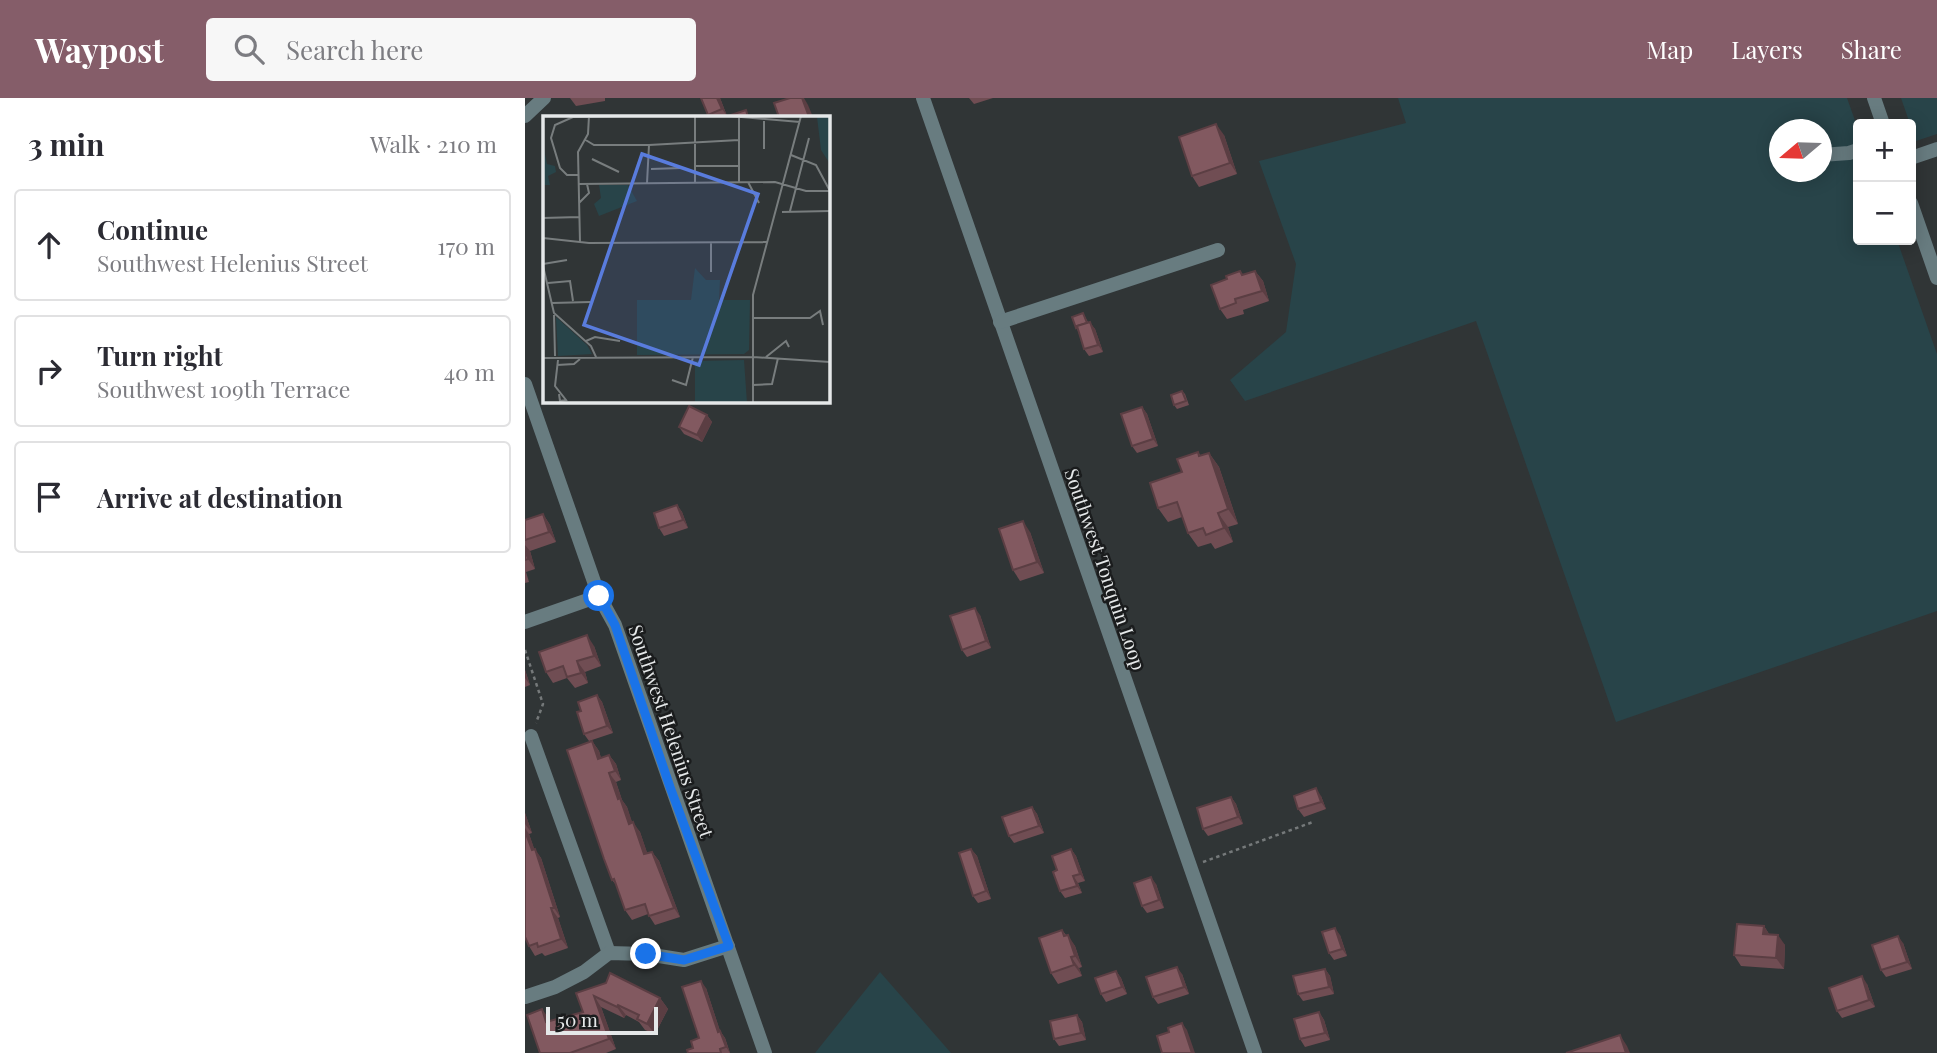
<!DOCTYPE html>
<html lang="en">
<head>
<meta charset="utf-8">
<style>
  :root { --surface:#fff; --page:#f7f7f7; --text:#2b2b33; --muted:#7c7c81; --line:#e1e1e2; --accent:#855d69 }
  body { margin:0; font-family:"Playfair Display",serif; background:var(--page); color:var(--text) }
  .controls { position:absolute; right:21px; top:21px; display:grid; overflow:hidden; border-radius:7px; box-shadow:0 4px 18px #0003 }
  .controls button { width:63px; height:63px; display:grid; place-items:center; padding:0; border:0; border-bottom:2px solid var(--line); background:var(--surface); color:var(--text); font:35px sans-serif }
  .compass { position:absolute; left:1244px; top:21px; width:63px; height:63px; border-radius:50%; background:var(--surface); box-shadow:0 4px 18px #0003; rotate:251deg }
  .scale { position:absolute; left:21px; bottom:18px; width:112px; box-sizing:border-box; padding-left:7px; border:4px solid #e5e8e9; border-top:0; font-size:19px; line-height:24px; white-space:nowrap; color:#e5e8e9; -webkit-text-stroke:5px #1a1c1d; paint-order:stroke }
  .stop { position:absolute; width:21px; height:21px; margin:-16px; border:5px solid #1a73e8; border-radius:50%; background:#fff }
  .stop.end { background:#1a73e8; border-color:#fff; box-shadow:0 2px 7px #0008 }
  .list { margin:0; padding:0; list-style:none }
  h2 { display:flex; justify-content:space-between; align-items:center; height:91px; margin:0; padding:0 28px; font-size:30px }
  h2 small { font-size:23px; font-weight:400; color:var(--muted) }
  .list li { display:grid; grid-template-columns:46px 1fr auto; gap:21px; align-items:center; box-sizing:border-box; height:112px; margin:0 14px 14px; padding:0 14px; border:2px solid var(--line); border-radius:7px }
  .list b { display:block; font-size:26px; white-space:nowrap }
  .list p { margin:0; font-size:23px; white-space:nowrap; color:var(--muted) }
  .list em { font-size:23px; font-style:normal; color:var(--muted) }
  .icon { flex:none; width:38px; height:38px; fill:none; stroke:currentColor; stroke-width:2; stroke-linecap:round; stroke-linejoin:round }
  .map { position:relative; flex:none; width:1412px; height:955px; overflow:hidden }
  header { display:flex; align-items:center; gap:42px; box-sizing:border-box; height:98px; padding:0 35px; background:var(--accent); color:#fff }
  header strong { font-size:33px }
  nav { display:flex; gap:38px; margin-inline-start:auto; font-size:24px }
  .search { width:490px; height:63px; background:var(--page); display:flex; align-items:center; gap:18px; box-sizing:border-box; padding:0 24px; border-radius:7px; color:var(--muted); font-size:26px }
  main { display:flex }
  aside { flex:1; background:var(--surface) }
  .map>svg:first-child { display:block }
  .green { fill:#284449; fill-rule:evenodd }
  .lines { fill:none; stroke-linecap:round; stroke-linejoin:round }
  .path { stroke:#75797a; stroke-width:2.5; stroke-dasharray:3.5 3.5; stroke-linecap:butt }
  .minor { stroke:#687c80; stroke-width:14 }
  .wall { fill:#704d53 }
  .shaded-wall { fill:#5b3e43 }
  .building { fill:#825960; stroke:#5b3e43; stroke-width:2 }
  .route { stroke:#1a73e8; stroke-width:9 }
  .labels { text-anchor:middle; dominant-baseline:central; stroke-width:5; stroke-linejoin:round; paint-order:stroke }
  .street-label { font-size:19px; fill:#e5e8e9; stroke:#1a1c1d }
  .inset-road { fill:none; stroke:#787d7e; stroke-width:2 }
  .view { fill:#597cdd; fill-opacity:0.15; stroke:#597cdd; stroke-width:3.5 }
  .inset-edge { fill:none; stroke:#e5e8e9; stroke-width:3.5 }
</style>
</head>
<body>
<header>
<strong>Waypost</strong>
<div class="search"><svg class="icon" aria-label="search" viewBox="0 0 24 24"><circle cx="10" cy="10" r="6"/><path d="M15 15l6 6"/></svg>Search here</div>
<nav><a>Map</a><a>Layers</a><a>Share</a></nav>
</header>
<main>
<aside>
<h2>3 min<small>Walk · 210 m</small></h2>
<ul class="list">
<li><svg class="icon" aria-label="ahead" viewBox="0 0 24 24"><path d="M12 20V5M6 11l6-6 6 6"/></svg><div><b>Continue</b><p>Southwest Helenius Street</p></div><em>170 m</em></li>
<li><svg class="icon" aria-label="right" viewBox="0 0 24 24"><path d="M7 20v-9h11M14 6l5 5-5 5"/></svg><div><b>Turn right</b><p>Southwest 109th Terrace</p></div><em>40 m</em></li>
<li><svg class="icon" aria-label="arrive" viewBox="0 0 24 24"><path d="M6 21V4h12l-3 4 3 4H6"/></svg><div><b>Arrive at destination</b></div></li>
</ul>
</aside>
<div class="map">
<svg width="1412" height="955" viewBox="0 0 1412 955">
  <rect width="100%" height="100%" fill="#303536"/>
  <!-- green -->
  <g class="green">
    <path d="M873,0H1322L1333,31V142H1372L1412,256V513L1091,624L951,223L720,303L705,282L761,234L771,166L734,63L881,25ZM1254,32H1296V74H1254Z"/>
    <path d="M1376,0H1412V36L1391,43Z"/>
    <path d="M355,874L426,955H290Z"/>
  </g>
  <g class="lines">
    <!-- path -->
    <g class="path">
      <path d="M0,552L18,606L11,625"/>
      <path d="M678,764L788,724"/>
    </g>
    <!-- minor -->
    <g class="minor">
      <path d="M398,0L730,955"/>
      <path d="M1349,0L1358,26"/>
      <path d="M0,18L19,0"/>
      <path d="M1296,57L1324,55L1333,52"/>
      <path d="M1386,60L1412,51"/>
      <path d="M1386,105L1412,180"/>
      <path d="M475,224L693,152"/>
      <path d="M0,286L74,498L90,527L240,955"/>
      <path d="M0,524L74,498"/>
      <path d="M6,638L84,855"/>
      <path d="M0,899L30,889L59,874L84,855L121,856L159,862L203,848"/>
    </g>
  </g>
  <!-- wall -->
  <g class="wall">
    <path d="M45,0H80V3L51,8Z"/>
    <path d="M195,0L202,18L185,19L183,17Z"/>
    <path d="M444,0H468L449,6Z"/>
    <path d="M699,37L712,76L674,89L667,78Z"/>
    <path d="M715,173L718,177L730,173L738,183L744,203L718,212L719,216L702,221L695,211L702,181Z"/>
    <path d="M558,215L563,224L570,231L578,254L564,258L559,251L553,233L551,230Z"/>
    <path d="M657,293L660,296L664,307L652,311L649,307Z"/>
    <path d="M617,309L622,316L633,348L612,355L607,348Z"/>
    <path d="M182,317L187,324L177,344L159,336L154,329Z"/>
    <path d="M673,354L676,358L684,355L694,369L713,426L703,429L708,444L690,451L686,445L673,449L663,435L657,419L643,424L633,410L657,374Z"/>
    <path d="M152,407L157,414L163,430L139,438L134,430Z"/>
    <path d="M18,416L25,427L31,444L5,453L10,471L1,474L4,484L0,485V422Z"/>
    <path d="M505,434L519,475L495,483L488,472Z"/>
    <path d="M455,517L466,550L442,559L437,552Z"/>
    <path d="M69,548L76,568L60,574L63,585L50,590L42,580L28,585L21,574Z"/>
    <path d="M0,572L5,587L0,589Z"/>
    <path d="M72,597L77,604L88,635L64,643L59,636L56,613Z"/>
    <path d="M67,643L74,653L76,660L84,657L91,666L96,682L91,684L97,702L102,709L107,725L115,734L122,755L127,754L134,763L155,819L130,827L123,816L107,822L100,812L92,788L87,782Z"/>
    <path d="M796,698L801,711L779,719L773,711Z"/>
    <path d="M706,699L711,706L718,726L683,738L678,731Z"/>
    <path d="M507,709L512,716L519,735L489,745L484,738Z"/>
    <path d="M0,715L7,735L4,736L9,751L16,760L35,819L33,820L43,850L20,858L17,855L10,858L4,848L0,839Z"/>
    <path d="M446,751L452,758L466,801L453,805L448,798Z"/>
    <path d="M546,751L551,758L560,783L553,785L557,795L540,800L535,793L532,772Z"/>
    <path d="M631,786L639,810L622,815L617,808Z"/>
    <path d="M1239,828L1244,836L1260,847L1259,871L1216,868L1209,857Z"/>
    <path d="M537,832L550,848L557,869L554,870L557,878L533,886L526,875Z"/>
    <path d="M815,837L822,858L809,862L804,855Z"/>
    <path d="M1378,845L1387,871L1361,879L1356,872Z"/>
    <path d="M800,871L805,878L809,896L778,903L773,896Z"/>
    <path d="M591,873L596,880L602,896L581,904L576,896Z"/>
    <path d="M657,876L664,896L633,906L628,899Z"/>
    <path d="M1342,886L1350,909L1317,920L1312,913Z"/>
    <path d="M181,890L195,933L200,940L205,955H163L168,950L174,940Z"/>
    <path d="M51,895L135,900L143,911L130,936L120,932L114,924L101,917L99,920L76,909L91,951L81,955H15L25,923L58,914Z"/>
    <path d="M794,914L799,922L805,942L780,949L775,941Z"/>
    <path d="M552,917L557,924L561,942L534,948L529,941Z"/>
  </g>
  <!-- shaded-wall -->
  <g class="shaded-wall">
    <path d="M192,0H195L202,18L197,11Z"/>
    <path d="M277,0H279L283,7L288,19H284Z"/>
    <path d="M691,26L699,37L712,76L705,65Z"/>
    <path d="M730,173L738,183L744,203L737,193Z"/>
    <path d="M565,224L570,231L578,254L573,247Z"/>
    <path d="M617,309L622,316L633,348L628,341Z"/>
    <path d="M182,317L187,324L177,344L172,337Z"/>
    <path d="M684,355L694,369L713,426L703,411Z"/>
    <path d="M152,407L157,414L163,430L158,422Z"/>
    <path d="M693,415L703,429L708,444L699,430Z"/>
    <path d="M18,416L25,427L31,444L24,434Z"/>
    <path d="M498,423L505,434L519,475L512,464Z"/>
    <path d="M0,447L5,453L10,471L3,461L0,451Z"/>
    <path d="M450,510L455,517L466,550L461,543Z"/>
    <path d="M62,537L69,548L76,568L69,558Z"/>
    <path d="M52,563L60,574L63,585L56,575Z"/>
    <path d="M0,572L5,587L0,580Z"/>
    <path d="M72,597L77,604L88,635L82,628Z"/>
    <path d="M67,643L74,653L79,670L73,661Z"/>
    <path d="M84,657L91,666L96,682L90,673Z"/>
    <path d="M84,675L91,684L97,702L102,709L111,735L104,726L93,701Z"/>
    <path d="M791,690L796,698L801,711L796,704Z"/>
    <path d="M706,699L711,706L718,726L713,719Z"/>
    <path d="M507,709L512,716L519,735L514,728Z"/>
    <path d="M0,715L7,735L0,726Z"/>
    <path d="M108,724L115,734L126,766L119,756Z"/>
    <path d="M0,730L4,736L13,761L7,752L0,733Z"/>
    <path d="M10,751L16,760L35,819L29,810Z"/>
    <path d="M446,751L452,758L466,801L461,793Z"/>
    <path d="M546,751L551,758L560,783L555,776Z"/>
    <path d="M127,754L134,763L155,819L149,810Z"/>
    <path d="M548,778L553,785L557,795L552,788Z"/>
    <path d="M626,779L631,786L639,810L634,802Z"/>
    <path d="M26,810L33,820L43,850L36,841Z"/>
    <path d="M1239,828L1246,839L1238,836Z"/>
    <path d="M810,830L815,837L822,858L817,851Z"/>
    <path d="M543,837L550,848L557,869L550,858Z"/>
    <path d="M1253,837L1260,847L1259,871L1251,860Z"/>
    <path d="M1373,838L1378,845L1387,871L1382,864Z"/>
    <path d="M546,859L554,870L557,878L549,867Z"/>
    <path d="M652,869L657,876L664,896L659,889Z"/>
    <path d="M800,871L805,878L809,896L804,889Z"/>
    <path d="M591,873L596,880L602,896L597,889Z"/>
    <path d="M1337,878L1342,886L1350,909L1344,902Z"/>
    <path d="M176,883L181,890L195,933L200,940L205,955L201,949L193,934Z"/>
    <path d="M69,898L76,909L91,951L84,941Z"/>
    <path d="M135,900L143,911L130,936L122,926Z"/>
    <path d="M93,907L101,917L99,920L92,909Z"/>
    <path d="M17,911L25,922L29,935L21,924Z"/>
    <path d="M794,914L799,922L805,942L800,935Z"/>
    <path d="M552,917L557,924L561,942L556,935Z"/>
    <path d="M657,925L662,932L670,955H667Z"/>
    <path d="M1095,937L1102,948L1105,955H1101Z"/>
  </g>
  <!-- building -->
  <g class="building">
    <path d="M176,0H192L197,11L183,17Z"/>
    <path d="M265,0H277L284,19H254L249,5Z"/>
    <path d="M221,12L223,19H204L203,18Z"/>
    <path d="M691,26L705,65L667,78L654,39Z"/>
    <path d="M715,173L717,177L730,173L737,193L710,201L711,205L695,211L686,187L702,181L701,178Z"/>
    <path d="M558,215L562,225L552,228V229L551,230L547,219Z"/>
    <path d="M565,224L573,247L559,251L552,228Z"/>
    <path d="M657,293L661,303L649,307L646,297Z"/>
    <path d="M164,308L182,317L172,337L154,329Z"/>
    <path d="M617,309L628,341L607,348L596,316Z"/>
    <path d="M673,354L674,358L684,355L703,411L693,415L699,430L681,437L678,430L663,435L652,404L633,410L625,385L657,374L652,361Z"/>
    <path d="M152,407L158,422L134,430L129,415Z"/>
    <path d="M18,416L24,434L0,442V422Z"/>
    <path d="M498,423L512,464L488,472L474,431Z"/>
    <path d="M0,451L3,461L0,462Z"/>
    <path d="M450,510L461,543L437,552L425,518Z"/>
    <path d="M62,537L69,558L52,563L56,575L42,579L38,568L21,574L14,554Z"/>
    <path d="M72,597L82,628L59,636L52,614L56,613L53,604Z"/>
    <path d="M67,643L73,661L84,657L90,673L84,675L93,701L95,700L104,726L108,724L119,756L127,754L149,810L124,818L120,806L100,812L89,781L87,782L79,761L42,652Z"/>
    <path d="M791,690L796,704L773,711L769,698Z"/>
    <path d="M706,699L713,719L678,731L672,710Z"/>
    <path d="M507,709L514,728L484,738L477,719Z"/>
    <path d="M0,733L7,752L10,751L29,810H26L36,841L13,849L12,845L4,848L0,839Z"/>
    <path d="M446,751L461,793L448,798L434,755Z"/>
    <path d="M546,751L555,776L548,778L552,788L535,793L528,774L532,772L527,758Z"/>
    <path d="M626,779L634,802L617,808L609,785Z"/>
    <path d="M1212,826L1239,828L1238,836L1253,837L1251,860L1209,857Z"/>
    <path d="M810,830L817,851L804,855L797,834Z"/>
    <path d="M537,832L539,838L543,837L550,858L546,859L549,867L526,875L514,840Z"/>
    <path d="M1373,838L1382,864L1356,872L1347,847Z"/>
    <path d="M652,869L659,889L628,899L621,879Z"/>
    <path d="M800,871L804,889L773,896L768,878Z"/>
    <path d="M591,873L597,889L576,896L570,880Z"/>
    <path d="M85,875L135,900L122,926L112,921L114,917L93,907L92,909L69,898L84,941L45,955H15L2,917L17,911L21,924L58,914L51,895L81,885Z"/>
    <path d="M1337,878L1344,902L1312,913L1304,890Z"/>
    <path d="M176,883L193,934L195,933L201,949L195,951L196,955H163L162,952L168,950L166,943L174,940L157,889Z"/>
    <path d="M794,914L800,935L775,941L769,921Z"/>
    <path d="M552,917L556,935L529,941L525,923Z"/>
    <path d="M657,925L667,955H637L632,938L644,934L643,930Z"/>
    <path d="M1095,937L1101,955H1041Z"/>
  </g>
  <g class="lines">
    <!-- route -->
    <path class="route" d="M74,498L90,527L145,689L204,848L159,862L121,856"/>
  </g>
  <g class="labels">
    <!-- street labels -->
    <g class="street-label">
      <text transform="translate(581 471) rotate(71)">Southwest Tonquin Loop</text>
      <text transform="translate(147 633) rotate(71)">Southwest Helenius Street</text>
    </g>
  </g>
  <!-- overview -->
  <g transform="translate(18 18)">
    <rect width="287" height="287" fill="#303536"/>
    <path d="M287,0V48L278,34L274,1ZM0,29L4,48L12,50L13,56L5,60L7,69H0ZM56,69H85L94,85L56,100L51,88L58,82ZM152,152L163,164H177L176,184H207L206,234L201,238L94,239V184H148ZM13,201L44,229L49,238L15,240ZM201,244L204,287H152V245Z" fill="#284449"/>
    <path class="inset-road" d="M152,0V66M187,0L257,6M221,5V33M41,23L51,29H106L196,24M248,39L273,49L287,75M49,43L76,56M152,50H195M108,53L138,52M35,59H24L17,52L8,22L12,9L30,1L80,0M196,66V0M205,66L216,87M104,67L106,29M36,68L232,66L263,75H287M36,87L46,77L44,68M247,95L266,22M239,96L287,95M0,102L36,101M0,122L46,127L224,126M37,126L35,36L45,18L46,0M0,148L24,144M0,150L11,197L48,230L53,241M168,156V126M5,167L27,165L30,185M9,187L47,186M11,199L12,240M209,202H267L277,195L280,209M43,225L52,221L77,225M223,241L243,225L246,231M0,242L210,241L287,246M15,244L12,270L23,284L17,285L16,278M14,249L31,248L37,243M129,264L143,269L150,241M210,269L229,268L235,242M210,287V179L258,0"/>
    <path class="view" d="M99,38L215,78L156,249L41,209Z"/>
    <rect width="287" height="287" class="inset-edge"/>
  </g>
</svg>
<div class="controls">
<button>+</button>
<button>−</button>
</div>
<svg class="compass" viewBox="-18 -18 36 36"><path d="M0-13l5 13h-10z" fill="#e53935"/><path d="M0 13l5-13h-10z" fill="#7c7c81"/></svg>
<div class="scale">50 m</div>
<div class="stop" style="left:74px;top:498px"></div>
<div class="stop end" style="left:121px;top:856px"></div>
</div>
</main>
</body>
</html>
